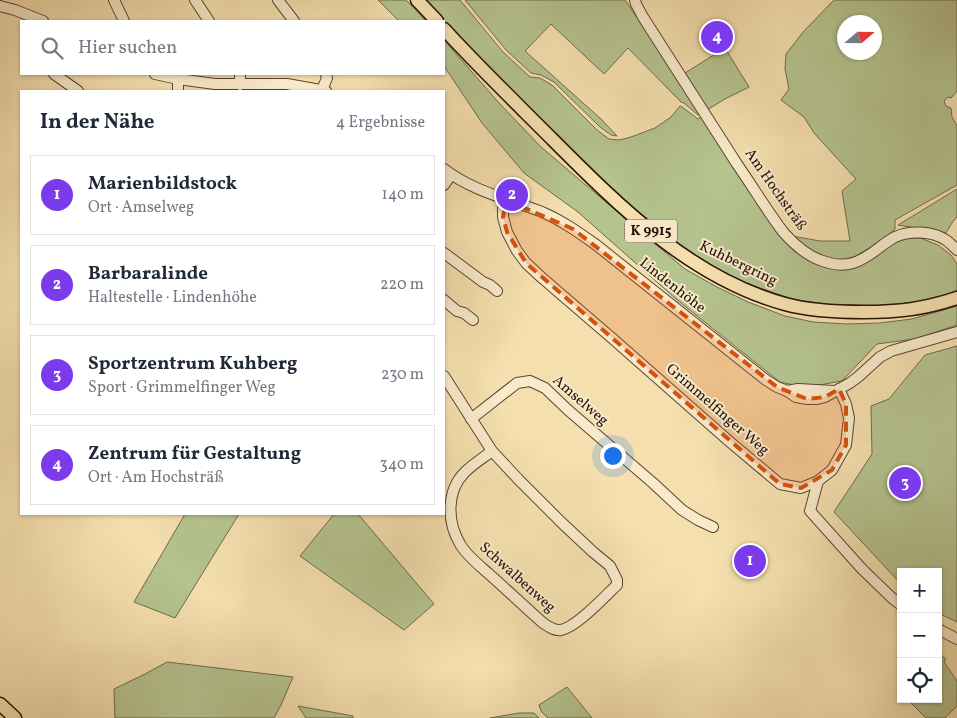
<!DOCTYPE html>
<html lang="de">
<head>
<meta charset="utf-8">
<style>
  :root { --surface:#fff; --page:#f2f2f3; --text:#1f2937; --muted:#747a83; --line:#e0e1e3; --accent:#7c3aed }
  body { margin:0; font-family:Vollkorn,serif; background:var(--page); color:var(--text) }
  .controls { position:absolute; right:15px; bottom:15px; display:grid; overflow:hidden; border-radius:0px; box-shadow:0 1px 4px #0004 }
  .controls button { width:45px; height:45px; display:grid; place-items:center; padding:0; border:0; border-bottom:1px solid var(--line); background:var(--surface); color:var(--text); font:25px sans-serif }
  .compass { position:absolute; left:837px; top:15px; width:45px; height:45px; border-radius:50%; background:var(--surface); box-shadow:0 1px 4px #0004; rotate:70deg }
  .you { position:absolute; left:612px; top:455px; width:18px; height:18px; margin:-12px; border:4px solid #fff; border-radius:50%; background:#1a73e8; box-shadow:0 0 0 8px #1a73e833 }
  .badge { display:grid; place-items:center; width:32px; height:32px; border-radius:50%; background:var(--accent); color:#fff; font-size:16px; font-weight:700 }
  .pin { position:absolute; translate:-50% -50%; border:2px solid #fff; box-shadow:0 1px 5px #0006 }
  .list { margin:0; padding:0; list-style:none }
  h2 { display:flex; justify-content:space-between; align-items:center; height:65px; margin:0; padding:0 20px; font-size:21px }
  h2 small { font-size:16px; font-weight:400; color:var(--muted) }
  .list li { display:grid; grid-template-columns:32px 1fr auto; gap:15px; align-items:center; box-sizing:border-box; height:80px; margin:0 10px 10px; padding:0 10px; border:1px solid var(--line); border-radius:0px }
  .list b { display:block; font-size:19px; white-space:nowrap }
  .list p { margin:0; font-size:16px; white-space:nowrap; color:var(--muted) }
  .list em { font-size:16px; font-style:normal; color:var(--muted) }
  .icon { flex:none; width:28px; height:28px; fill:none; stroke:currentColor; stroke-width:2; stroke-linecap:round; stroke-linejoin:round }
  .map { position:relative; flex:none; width:957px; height:718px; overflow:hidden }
  .search { position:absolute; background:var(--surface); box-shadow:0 1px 4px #0004; left:20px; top:20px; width:425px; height:55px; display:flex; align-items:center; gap:12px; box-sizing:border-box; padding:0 18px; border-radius:0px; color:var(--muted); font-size:19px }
  .panel { position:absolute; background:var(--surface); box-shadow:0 1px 4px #0004; left:20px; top:90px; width:425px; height:425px; border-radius:0px }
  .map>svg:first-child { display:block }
  .green { fill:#b5c38f; stroke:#6e6a4b; fill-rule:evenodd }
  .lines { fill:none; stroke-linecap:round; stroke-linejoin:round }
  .minor-casing { stroke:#5a4531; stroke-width:12 }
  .major-casing { stroke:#261207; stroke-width:15 }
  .minor { stroke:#f8eaca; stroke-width:10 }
  .major { stroke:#f5dfae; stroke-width:12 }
  .marked { fill:#d5520c; fill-opacity:0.2; stroke:#d5520c; stroke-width:4; stroke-dasharray:10 6; stroke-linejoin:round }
  .labels { text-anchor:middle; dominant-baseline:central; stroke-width:4; stroke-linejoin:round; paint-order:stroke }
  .shield { fill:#f8eaca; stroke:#655342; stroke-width:1 }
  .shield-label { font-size:14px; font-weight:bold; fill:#261207 }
  .street-label { font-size:15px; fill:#261207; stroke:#f8eaca }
</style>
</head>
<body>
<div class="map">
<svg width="957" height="718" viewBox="0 0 957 718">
  <rect width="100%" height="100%" fill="#f5dfae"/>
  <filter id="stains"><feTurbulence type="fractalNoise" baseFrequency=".004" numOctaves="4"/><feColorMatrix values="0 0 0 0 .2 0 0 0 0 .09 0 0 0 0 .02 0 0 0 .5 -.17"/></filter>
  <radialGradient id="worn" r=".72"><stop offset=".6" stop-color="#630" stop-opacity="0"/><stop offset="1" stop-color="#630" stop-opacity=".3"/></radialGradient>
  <!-- green -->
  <g class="green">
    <path d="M378,0H406L426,21H399Z"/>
    <path d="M422,0H460L503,52L530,77L540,78L552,85L597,130L609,139L619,140L631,137L655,128L671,117L680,106L682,107L698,119L701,117L783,238L782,239L794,251L806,259L815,263L838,268L892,243L907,238H920L938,245L951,255L957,264V290L948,294L914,302L884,307L837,306L792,299L742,282L689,253L643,218L569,149Z"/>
    <path d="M465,0H625L679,79L701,113L698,115L684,103L681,102L628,48L604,74L551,24L525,51L601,119L617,136L611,135L600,127L554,82L541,75L531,73L506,50Z"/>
    <path d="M834,0H957V91L951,98L948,97L944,101L946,106L951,108L952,117L957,126V185L895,220V229L880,242L854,257L836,261L812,253L792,236L820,241H850L842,191L856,179L814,133L804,117L781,100L789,89L785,69L786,54L804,31ZM844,22H874V52H844Z"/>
    <path d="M444,40L499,103L541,147L685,269L717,287L748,302L785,316L813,322L847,324L879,323L912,319L957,306V325L915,339L877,344L842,381L808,387L794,385L780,382L676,299L578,212L524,173L482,123L444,66Z"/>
    <path d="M725,48L749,87L725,99L707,110L685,73Z"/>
    <path d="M957,189V217C951,222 949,230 944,235L924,229L898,225Z"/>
    <path d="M957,346V622L938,613V572H901V584L834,512L872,454L871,406L889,399L925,355Z"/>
    <path d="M185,514H239L175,618L134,602Z"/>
    <path d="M334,514H358L434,604L404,630L300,556Z"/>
    <path d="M938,652L946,659L944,662L957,681V706L945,718H926L907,699H938Z"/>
    <path d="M167,662L293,677L281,705L274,718H115L114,689L145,674Z"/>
    <path d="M567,687L592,718H548L541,711L539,705Z"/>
    <path d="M298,706L353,716V718H306Z"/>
    <path d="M519,713H534L539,718H490Z"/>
  </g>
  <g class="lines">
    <!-- minor casing -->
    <g class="minor-casing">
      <g id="minor">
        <path d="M114,0L124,21"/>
        <path d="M195,0L209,21"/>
        <path d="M278,0L294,21"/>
        <path d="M635,0L636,4L643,17C674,66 706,115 737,164C753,187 767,211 784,233C794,244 806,255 820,260C830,264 843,266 853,263C870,258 880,245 895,237C910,230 932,231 946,240C950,243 954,247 957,250"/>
        <path d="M0,6L15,10L43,21"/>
        <path d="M54,74L78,91"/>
        <path d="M155,74L178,79L215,84H287L326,91"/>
        <path d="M178,79V91"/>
        <path d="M240,85V74"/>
        <path d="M322,90L327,78L326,74"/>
        <path d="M444,169C472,191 509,199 542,212C561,220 578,232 595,244L766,380L777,387L787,391L796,397L807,399H817L825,397L850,383L858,377L880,357L891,351L957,332"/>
        <path d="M444,185L451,175"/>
        <path d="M506,200L503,209V217L507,232L517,251L526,263L541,277L613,339L730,442L780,484L801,488L818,481L832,470L846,445L849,418L846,404L839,389"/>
        <path d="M444,253L483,282L490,285L497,291"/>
        <path d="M444,300L457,311L464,313L473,320"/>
        <path d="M444,376L492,451L519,480L562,523L593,552L610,566L617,580V585C605,596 577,627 561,630C554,631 549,627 543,623C525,607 507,590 489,574C479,565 466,555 460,544C447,522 446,491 465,472C473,464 483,458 492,451"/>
        <path d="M787,391L798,389L834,391"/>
        <path d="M471,419L517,383L530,381L545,388L568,410L653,483L682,510L698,520L713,527"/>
        <path d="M818,481L810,511L862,569L892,598L901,605"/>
        <path d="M938,629L957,639"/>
      </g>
    </g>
    <!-- major casing -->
    <g class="major-casing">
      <g id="major">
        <path d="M417,0L437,21"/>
        <path d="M444,29C478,66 514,101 550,137C618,205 690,278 785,304C810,311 839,312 864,312C899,312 924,309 957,298"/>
        <path d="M0,704L15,718"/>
      </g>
    </g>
    <!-- minor -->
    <use href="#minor" class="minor"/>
    <!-- major -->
    <use href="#major" class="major"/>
  </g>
  <!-- marked area -->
  <path class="marked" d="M506,200L573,229L777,387L807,399L825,397L839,389L846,404V445L832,470L801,488L780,484L526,263L507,232L503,217Z"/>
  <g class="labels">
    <!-- shield labels -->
    <rect class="shield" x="625" y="219.5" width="52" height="23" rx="4"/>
    <g class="shield-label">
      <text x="651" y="231">K 9915</text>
    </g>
    <!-- street labels -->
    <g class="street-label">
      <text transform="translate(775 190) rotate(55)">Am Hochsträß</text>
      <text transform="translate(738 264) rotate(26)">Kuhbergring</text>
      <text transform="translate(672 286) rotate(38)">Lindenhöhe</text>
      <text transform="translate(580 401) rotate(41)">Amselweg</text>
      <text transform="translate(717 410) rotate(41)">Grimmelfinger Weg</text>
      <text transform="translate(517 578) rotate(42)">Schwalbenweg</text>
    </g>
  </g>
  <rect width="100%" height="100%" filter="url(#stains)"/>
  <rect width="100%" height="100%" fill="url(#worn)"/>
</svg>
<div class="controls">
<button>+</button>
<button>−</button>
<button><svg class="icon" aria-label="locate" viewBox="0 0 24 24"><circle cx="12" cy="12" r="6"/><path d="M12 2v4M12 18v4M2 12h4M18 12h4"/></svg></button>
</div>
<svg class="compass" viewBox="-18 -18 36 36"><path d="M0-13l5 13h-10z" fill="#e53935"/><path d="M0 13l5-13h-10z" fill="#747a83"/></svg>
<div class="you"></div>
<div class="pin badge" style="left:750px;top:561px">1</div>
<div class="pin badge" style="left:512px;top:195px">2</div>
<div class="pin badge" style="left:905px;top:483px">3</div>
<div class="pin badge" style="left:717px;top:37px">4</div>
<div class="search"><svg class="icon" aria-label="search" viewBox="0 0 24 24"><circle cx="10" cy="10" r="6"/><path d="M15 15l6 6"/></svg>Hier suchen</div>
<section class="panel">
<h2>In der Nähe<small>4 Ergebnisse</small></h2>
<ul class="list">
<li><span class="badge">1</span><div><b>Marienbildstock</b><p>Ort · Amselweg</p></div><em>140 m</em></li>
<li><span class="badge">2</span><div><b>Barbaralinde</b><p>Haltestelle · Lindenhöhe</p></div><em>220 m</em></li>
<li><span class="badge">3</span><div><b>Sportzentrum Kuhberg</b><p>Sport · Grimmelfinger Weg</p></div><em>230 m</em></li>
<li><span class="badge">4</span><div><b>Zentrum für Gestaltung</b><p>Ort · Am Hochsträß</p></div><em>340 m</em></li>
</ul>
</section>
</div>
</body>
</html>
